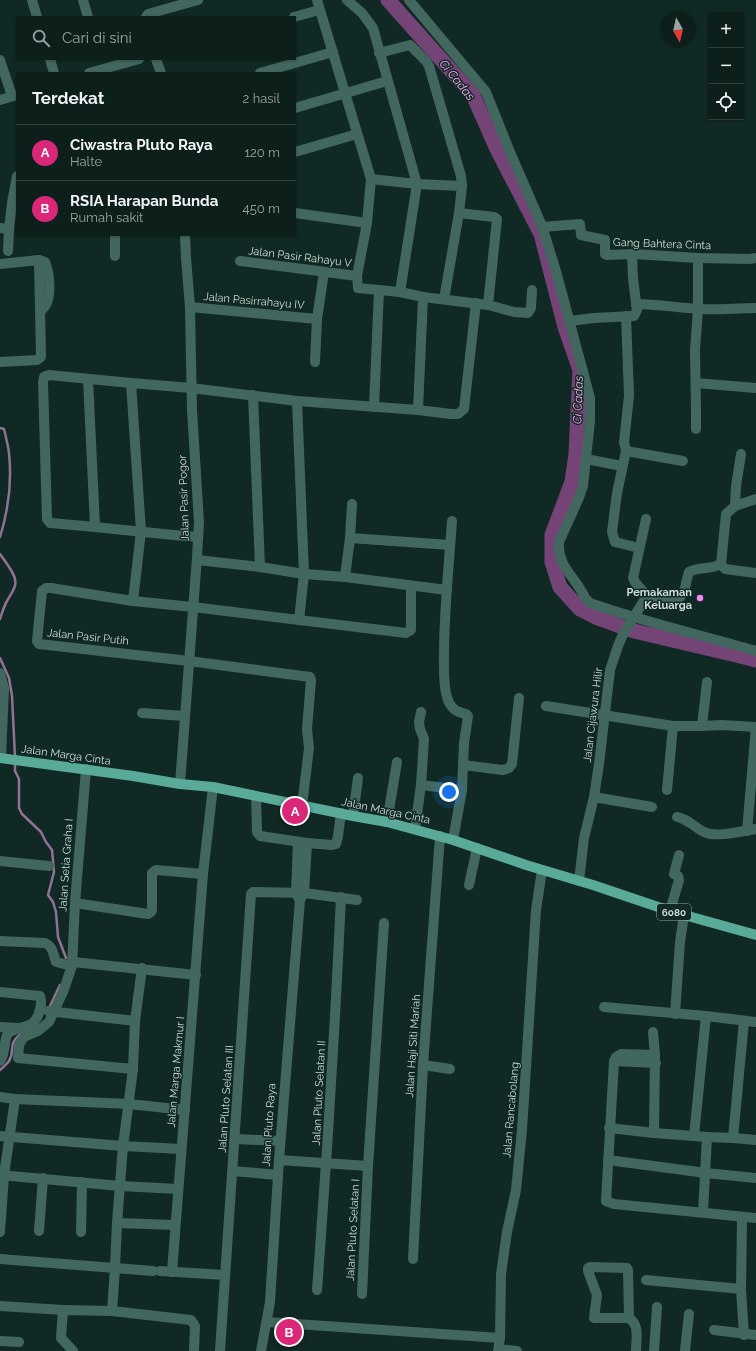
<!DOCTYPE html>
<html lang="id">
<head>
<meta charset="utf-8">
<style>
  :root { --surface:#0d1f1b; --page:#1b2c28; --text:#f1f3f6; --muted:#9aa2a3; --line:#2d3d3a; --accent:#db2777 }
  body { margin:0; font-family:Raleway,sans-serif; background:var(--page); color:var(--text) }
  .controls { position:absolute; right:12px; top:12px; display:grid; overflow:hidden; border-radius:0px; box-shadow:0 1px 3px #0004 }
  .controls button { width:36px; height:36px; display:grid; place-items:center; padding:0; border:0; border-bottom:1px solid var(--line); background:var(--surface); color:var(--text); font:20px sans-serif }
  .compass { position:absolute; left:660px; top:12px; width:36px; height:36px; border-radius:50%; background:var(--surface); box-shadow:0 1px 3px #0004; rotate:172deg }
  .you { position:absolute; left:449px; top:792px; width:14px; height:14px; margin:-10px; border:3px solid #fff; border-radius:50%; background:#1a73e8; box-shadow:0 0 0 6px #1a73e833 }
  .badge { display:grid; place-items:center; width:26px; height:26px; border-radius:50%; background:var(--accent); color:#fff; font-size:13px; font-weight:700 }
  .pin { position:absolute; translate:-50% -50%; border:2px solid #fff; box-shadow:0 1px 4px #0006 }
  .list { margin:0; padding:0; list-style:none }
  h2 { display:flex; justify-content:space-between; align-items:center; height:52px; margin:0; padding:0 16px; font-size:17px }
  h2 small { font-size:13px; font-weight:400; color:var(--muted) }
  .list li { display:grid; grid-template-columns:26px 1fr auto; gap:12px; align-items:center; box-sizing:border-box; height:56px; padding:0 16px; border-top:1px solid var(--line) }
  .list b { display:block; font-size:15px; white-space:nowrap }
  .list p { margin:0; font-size:13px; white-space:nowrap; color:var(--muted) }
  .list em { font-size:13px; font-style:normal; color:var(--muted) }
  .icon { flex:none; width:22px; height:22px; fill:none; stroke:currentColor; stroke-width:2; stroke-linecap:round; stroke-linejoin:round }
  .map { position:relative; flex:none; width:756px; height:1351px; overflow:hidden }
  .search { position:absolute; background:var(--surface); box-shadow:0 1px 3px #0004; left:16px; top:16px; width:280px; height:44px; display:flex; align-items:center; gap:10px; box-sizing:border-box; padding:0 14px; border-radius:0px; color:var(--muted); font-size:15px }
  .panel { position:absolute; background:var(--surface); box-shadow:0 1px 3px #0004; left:16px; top:72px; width:280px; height:164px; border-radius:0px }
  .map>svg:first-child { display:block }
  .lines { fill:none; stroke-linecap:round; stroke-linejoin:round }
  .stream { stroke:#907294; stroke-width:2.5 }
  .river { stroke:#754476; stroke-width:15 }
  .minor { stroke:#42675f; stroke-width:10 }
  .major { stroke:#59aa99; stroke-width:10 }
  .poi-dot { fill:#f28af3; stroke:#112924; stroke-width:1.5 }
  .labels { text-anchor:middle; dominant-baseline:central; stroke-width:3; stroke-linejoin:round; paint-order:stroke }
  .shield { fill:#112924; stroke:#96a7a3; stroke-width:1 }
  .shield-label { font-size:10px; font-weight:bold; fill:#cfddd9 }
  .street-label { font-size:11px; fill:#cfddd9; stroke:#112924 }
  .poi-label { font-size:11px; font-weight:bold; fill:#cfddd9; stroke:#112924; text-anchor:end }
  .water-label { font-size:12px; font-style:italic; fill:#ffb4ff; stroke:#112924 }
</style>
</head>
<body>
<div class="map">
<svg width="756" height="1351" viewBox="0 0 756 1351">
  <rect width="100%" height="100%" fill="#112924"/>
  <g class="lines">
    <!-- stream -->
    <g class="stream">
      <path d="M0,428L4,429C6,437 8,445 9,453C12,481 8,511 0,537"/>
      <path d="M0,554C4,560 9,566 12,572C20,585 12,591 7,601C4,606 2,613 0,619"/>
      <path d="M0,658L9,678L12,696L15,757"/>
      <path d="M15,762V771L19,779V808L22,814L41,832L46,842L52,850L54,872L48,895L53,902L56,912L58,937L66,958"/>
      <path d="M50,1006L60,985"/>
      <path d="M0,1070C3,1067 7,1064 9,1061C16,1050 6,1045 22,1033"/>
    </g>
    <!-- river -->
    <path class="river" d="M388,0L473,95L497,149L541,234L565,327L580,370L576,454L572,482L552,535V562L560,587L580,609L598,618L634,631L732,654L756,660"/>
    <!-- minor -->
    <g class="minor">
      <path d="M32,0L37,17"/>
      <path d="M83,0L88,17"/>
      <path d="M317,0L371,179L367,223L357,276L358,288L400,292L423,297L488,305L497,219L494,217L459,213"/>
      <path d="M347,0L362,13L373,28L417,184L400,292"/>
      <path d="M409,0L486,92L510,152L542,226L556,271L590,398V421L583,486L578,500L559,542C557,567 576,577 585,598L590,603C644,622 701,635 756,651"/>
      <path d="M146,17L148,14L198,0"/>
      <path d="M294,17L319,10"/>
      <path d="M379,53L410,45L426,61L429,66L461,176L462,186L459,213L444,299"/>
      <path d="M50,59L54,73"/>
      <path d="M156,59L161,73"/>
      <path d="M0,60L12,96"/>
      <path d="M89,73L139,59"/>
      <path d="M260,73L333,52"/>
      <path d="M0,100L17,95"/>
      <path d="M295,108L387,81"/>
      <path d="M295,152L357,134"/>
      <path d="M371,179L417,184L462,186"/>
      <path d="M295,213L367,223"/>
      <path d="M542,227L580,224L581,235L605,240V254L607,255L634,254L698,258L749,259L756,258"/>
      <path d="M0,228L9,229L12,203L17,176"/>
      <path d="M115,235V256"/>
      <path d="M8,251L9,229"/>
      <path d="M39,260L45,262C50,274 53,303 41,310"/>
      <path d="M240,261L357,276"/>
      <path d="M0,264L39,260L41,357L37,360L0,362"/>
      <path d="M636,304C658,304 679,308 701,309C719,310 737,308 756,308"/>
      <path d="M488,305L514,312L528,313L531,308L532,290"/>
      <path d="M190,307L317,319L324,272"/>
      <path d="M626,316L629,396L625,433L624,442L626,451L617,493L612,532L615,542L639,548"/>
      <path d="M570,321L594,318L634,316L637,310L633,279L632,254"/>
      <path d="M315,362L317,319"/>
      <path d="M88,379L95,526"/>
      <path d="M131,383L191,388L297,401L418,410L451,414H458L464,409L476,303"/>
      <path d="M696,383L756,388"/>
      <path d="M253,395L260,567"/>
      <path d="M297,401L304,574L299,620"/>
      <path d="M374,407L379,290"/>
      <path d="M418,410L423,297"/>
      <path d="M696,429V411L695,350L698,309V258"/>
      <path d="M626,451L683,461"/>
      <path d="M586,459L622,466"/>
      <path d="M735,506L736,486L741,454"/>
      <path d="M646,519L633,578L635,582L647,596"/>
      <path d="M452,521C449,565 444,610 444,655C444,669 443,684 447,697C450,708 456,712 466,714L468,716L464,743L462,790L453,840"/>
      <path d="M350,538L450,545"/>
      <path d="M197,560L260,567L304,574L345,577L447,590"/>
      <path d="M721,564L725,569L756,573"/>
      <path d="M345,577L350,538L352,504"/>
      <path d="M133,601L141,531L131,383L49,375L44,377L43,382L47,519L50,523C100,527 149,533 198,537"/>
      <path d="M0,673L4,688L1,758"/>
      <path d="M546,706L673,726H702L722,725L756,727"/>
      <path d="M142,713L185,716"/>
      <path d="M702,726L707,682"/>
      <path d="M463,765L503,770L509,768L512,764L519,698"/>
      <path d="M86,769L75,903L72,966L63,992L49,1022L38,1031L24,1037L21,1041L19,1045L18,1058L133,1069"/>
      <path d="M180,784L197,557L199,522L192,410L190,307L186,258L185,235"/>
      <path d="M421,785L462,790"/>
      <path d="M667,790L673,726"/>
      <path d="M256,796L257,832L260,836L307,843L332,845L336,844L338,836L341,813"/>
      <path d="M594,797L652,807"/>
      <path d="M302,806L309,748L307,729L311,680L310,677L189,661L39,644L37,641L42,591L46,588H51L133,601L193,607L406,633L411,630V586"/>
      <path d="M353,816L358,778"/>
      <path d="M677,817C688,819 694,827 704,832C716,838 742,831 756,829"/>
      <path d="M387,822L397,762"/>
      <path d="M415,829L421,785L424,739L420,729L419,722L421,712"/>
      <path d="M747,831L756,727"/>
      <path d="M298,842L296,893L299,899"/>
      <path d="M0,861L49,866"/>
      <path d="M579,881L584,838L594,797L599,764L610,670L618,646L623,634L647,596C663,599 679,609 685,588C686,583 687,578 689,572C700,566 711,570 721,564L726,514L735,506L756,499"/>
      <path d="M469,885L477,848"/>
      <path d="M75,903L148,914L151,912L152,910V873L156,870L203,874"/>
      <path d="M670,911L679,880L678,876L674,874L679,855"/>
      <path d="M0,941L45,943C54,947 53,955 56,962L72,966"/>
      <path d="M73,962L196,975"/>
      <path d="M142,968L135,1021L133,1069L123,1146L117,1223L175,1225"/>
      <path d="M0,992L40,996C42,1000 41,1005 40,1009C36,1030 22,1024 8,1033C3,1042 6,1054 0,1061"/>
      <path d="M604,1007L706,1016"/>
      <path d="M48,1011L135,1021"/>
      <path d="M675,1014L680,942L684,915"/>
      <path d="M744,1021L733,1138L756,1140"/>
      <path d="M0,1027L18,1028"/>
      <path d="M653,1032L655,1055"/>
      <path d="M656,1063L614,1061L606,1201L614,1204L756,1218"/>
      <path d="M423,1065L450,1069"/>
      <path d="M0,1097L15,1099"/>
      <path d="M609,1128L654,1133L655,1055L621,1054L616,1057L614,1061"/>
      <path d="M654,1133L694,1136"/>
      <path d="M0,1136L123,1146L181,1149"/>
      <path d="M707,1137L733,1138"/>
      <path d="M235,1139L280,1141"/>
      <path d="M279,1160L368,1166L384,923"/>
      <path d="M608,1160L706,1173L756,1178"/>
      <path d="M233,1171L278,1175"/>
      <path d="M0,1175L120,1186L178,1189"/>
      <path d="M703,1212L707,1137L694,1136L706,1016L756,1022"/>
      <path d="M742,1217L741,1289L744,1335"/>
      <path d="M39,1231L43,1178"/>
      <path d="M0,1232L4,1175L15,1099L129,1104L185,1110"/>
      <path d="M81,1232L82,1182"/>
      <path d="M0,1259L115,1268L117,1223"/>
      <path d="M413,1259L423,1065L440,836"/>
      <path d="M160,1271L225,1275"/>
      <path d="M172,1272L203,874L213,787"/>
      <path d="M646,1280L741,1289"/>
      <path d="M317,1290C327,1159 335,1028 341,897"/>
      <path d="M362,1294L368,1166"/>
      <path d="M0,1306L63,1310"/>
      <path d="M112,1311L191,1320L195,1326L194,1351"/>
      <path d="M629,1318H594L597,1295L588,1271V1268L590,1267L627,1268L628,1270L629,1318C640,1325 636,1339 636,1351"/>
      <path d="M267,1322L500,1338"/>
      <path d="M714,1330L756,1335"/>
      <path d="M0,1341L19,1342"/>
      <path d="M499,1349L517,1351"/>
      <path d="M73,1351L61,1338L63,1310L112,1311L115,1268L153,1271"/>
      <path d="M220,1351L251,894L253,892L304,893L357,900"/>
      <path d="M261,1351L270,1302L279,1160L300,900L304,893L307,843"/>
      <path d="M498,1351L500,1338L501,1274L507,1232L516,1190L522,1130L536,910L542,870"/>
      <path d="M654,1351L657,1307"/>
      <path d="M685,1351L689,1314"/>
    </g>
    <!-- major -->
    <path class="major" d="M0,758L133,776L180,784L213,787L353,816L387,822L453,840L526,865L593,885L670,911L756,935"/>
  </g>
  <!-- markers -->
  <circle class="poi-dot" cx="700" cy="598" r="4"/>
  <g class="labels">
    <!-- shield labels -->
    <rect class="shield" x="657" y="904" width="34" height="16" rx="3"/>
    <g class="shield-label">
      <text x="674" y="912">6080</text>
    </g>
    <!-- street labels -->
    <g class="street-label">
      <text transform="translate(662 244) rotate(2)">Gang Bahtera Cinta</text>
      <text transform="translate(300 257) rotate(7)">Jalan Pasir Rahayu V</text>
      <text transform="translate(254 301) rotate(5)">Jalan Pasirrahayu IV</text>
      <text transform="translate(184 498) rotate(-92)">Jalan Pasir Pogor</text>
      <text transform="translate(88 637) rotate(6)">Jalan Pasir Putih</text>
      <text transform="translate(593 715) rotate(-83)">Jalan Cijawura Hilir</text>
      <text transform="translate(66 755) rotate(8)">Jalan Marga Cinta</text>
      <text transform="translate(386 811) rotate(12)">Jalan Marga Cinta</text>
      <text transform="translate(66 865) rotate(-86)">Jalan Setia Graha I</text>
      <text transform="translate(413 1046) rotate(-86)">Jalan Haji Siti Mariah</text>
      <text transform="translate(176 1072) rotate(-85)">Jalan Marga Makmur I</text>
      <text transform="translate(319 1093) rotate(-87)">Jalan Pluto Selatan II</text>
      <text transform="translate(226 1099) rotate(-86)">Jalan Pluto Selatan III</text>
      <text transform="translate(511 1110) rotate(-85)">Jalan Rancabolang</text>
      <text transform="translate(269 1125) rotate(-86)">Jalan Pluto Raya</text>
      <text transform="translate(353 1230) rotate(-87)">Jalan Pluto Selatan I</text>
    </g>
    <!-- poi labels -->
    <g class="poi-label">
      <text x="692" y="592">Pemakaman<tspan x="692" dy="13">Keluarga</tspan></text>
    </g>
    <!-- water labels -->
    <g class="water-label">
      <text transform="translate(457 80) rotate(51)">Ci Cadas</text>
      <text transform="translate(578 400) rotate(-88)">Ci Cadas</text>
    </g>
  </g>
</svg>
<div class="controls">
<button>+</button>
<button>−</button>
<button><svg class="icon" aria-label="locate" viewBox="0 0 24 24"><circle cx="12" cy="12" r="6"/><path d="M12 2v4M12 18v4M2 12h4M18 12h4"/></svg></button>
</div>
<svg class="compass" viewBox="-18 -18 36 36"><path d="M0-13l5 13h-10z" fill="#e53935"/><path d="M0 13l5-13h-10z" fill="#9aa2a3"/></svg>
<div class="you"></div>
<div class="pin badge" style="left:295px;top:811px">A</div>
<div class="pin badge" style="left:289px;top:1332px">B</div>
<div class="search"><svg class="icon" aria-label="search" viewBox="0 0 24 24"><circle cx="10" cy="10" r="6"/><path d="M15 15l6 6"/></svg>Cari di sini</div>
<section class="panel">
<h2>Terdekat<small>2 hasil</small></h2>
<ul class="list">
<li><span class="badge">A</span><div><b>Ciwastra Pluto Raya</b><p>Halte</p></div><em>120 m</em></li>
<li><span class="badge">B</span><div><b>RSIA Harapan Bunda</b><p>Rumah sakit</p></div><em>450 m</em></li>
</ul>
</section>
</div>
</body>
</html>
